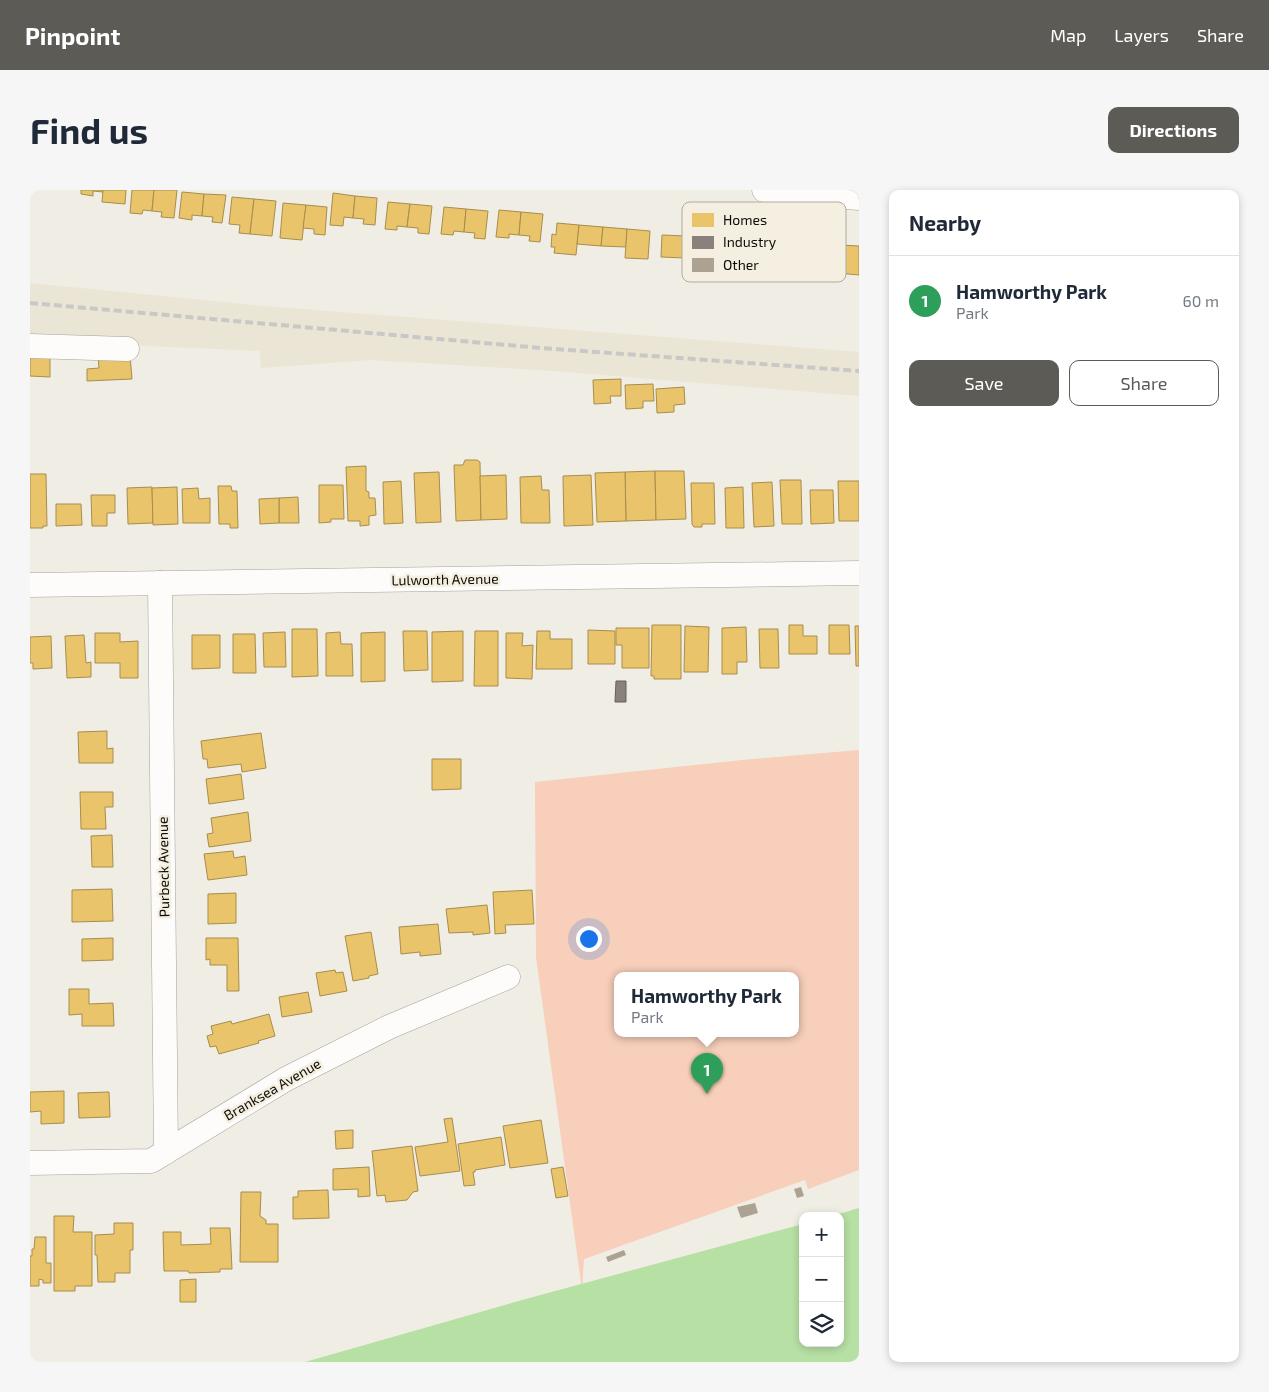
<!DOCTYPE html>
<html lang="en">
<head>
<meta charset="utf-8">
<style>
  :root { --surface:#fff; --page:#f6f6f7; --text:#1f2937; --muted:#747a83; --line:#e0e1e3; --accent:#5d5b55 }
  body { margin:0; font-family:"Exo 2",sans-serif; background:var(--page); color:var(--text) }
  .controls { position:absolute; right:15px; bottom:15px; display:grid; overflow:hidden; border-radius:10px; box-shadow:0 2px 8px #0003 }
  .controls button { width:45px; height:45px; display:grid; place-items:center; padding:0; border:0; border-bottom:1px solid var(--line); background:var(--surface); color:var(--text); font:25px sans-serif }
  .you { position:absolute; left:558px; top:748px; width:18px; height:18px; margin:-12px; border:4px solid #fff; border-radius:50%; background:#1a73e8; box-shadow:0 0 0 8px #1a73e833 }
  .badge { display:grid; place-items:center; width:32px; height:32px; border-radius:50%; background:var(--accent); color:#fff; font-size:16px; font-weight:700 }
  .pin { position:absolute; translate:-50% -41px; filter:drop-shadow(0 1px 2px #0008) }
  .pin::after { content:''; position:absolute; top:26px; width:18px; height:15px; background:inherit; clip-path:polygon(0 0,100% 0,50% 100%) }
  .popup { position:absolute; left:584px; top:782px; width:185px; height:65px; box-sizing:border-box; display:grid; place-content:center; border-radius:10px; background:var(--surface); filter:drop-shadow(0 1px 4px #0005); font-size:16px; white-space:nowrap; color:var(--muted) }
  .popup b { font-size:19px; color:var(--text) }
  .popup::after { content:''; position:absolute; left:50%; top:100%; margin-left:-10px; border:10px solid transparent; border-top-color:var(--surface) }
  .list { margin:0; padding:0; list-style:none }
  h2 { display:flex; justify-content:space-between; align-items:center; height:65px; margin:0; padding:0 20px; font-size:21px }
  h2 small { font-size:16px; font-weight:400; color:var(--muted) }
  .list li { display:grid; grid-template-columns:32px 1fr auto; gap:15px; align-items:center; box-sizing:border-box; height:90px; padding:0 20px; border-top:1px solid var(--line) }
  .list b { display:block; font-size:19px; white-space:nowrap }
  .list p { margin:0; font-size:16px; white-space:nowrap; color:var(--muted) }
  .list em { font-size:16px; font-style:normal; color:var(--muted) }
  .actions { display:flex; gap:10px; padding:15px 20px }
  .actions a { flex:1; padding:11px 0; border:1px solid var(--accent); border-radius:10px; text-align:center; font-size:18px; color:var(--accent) }
  .actions .main { background:var(--accent); color:#fff }
  .icon { flex:none; width:28px; height:28px; fill:none; stroke:currentColor; stroke-width:2; stroke-linecap:round; stroke-linejoin:round }
  .map { position:relative; flex:none; width:829px; height:1172px; overflow:hidden; border-radius:10px }
  header { display:flex; align-items:center; gap:30px; box-sizing:border-box; height:70px; padding:0 25px; background:var(--accent); color:#fff }
  header strong { font-size:24px }
  nav { display:flex; gap:28px; margin-inline-start:auto; font-size:18px }
  .intro { display:flex; align-items:center; justify-content:space-between; box-sizing:border-box; height:120px; padding:0 30px }
  h1 { margin:0; font-size:35px }
  .button { padding:12px 22px; border-radius:10px; background:var(--accent); color:#fff; font-size:18px; font-weight:700 }
  main { display:flex; gap:30px; padding:0 30px }
  aside { flex:1; background:var(--surface); border-radius:10px; box-shadow:0 2px 8px #0003 }
  .map>svg:first-child { display:block }
  .built { fill:#eae5d4 }
  .green { fill:#f7cfba; fill-rule:evenodd }
  .water { fill:#b7e0a4 }
  .homes { fill:#e9c46a; stroke:#a78d4d }
  .industry { fill:#8a817c; stroke:#655e59 }
  .building { fill:#ada292 }
  .lines { fill:none; stroke-linecap:round; stroke-linejoin:round }
  .minor-casing { stroke:#a4a29c; stroke-width:25 }
  .minor { stroke:#fdfcfb; stroke-width:24 }
  .rail { stroke:#c9c8c6; stroke-width:4; stroke-dasharray:8 4; stroke-linecap:butt }
  .labels { text-anchor:middle; dominant-baseline:central; stroke-width:5; stroke-linejoin:round; paint-order:stroke }
  .street-label { font-size:14px; fill:#0e0c08; stroke:#f4efe0 }
  .key { fill:#f4efe0; stroke:#afab9f; stroke-width:1 }
  .key-label { font-size:14px; fill:#0e0c08 }
</style>
</head>
<body>
<header>
<strong>Pinpoint</strong>
<nav><a>Map</a><a>Layers</a><a>Share</a></nav>
</header>
<div class="intro"><h1>Find us</h1><a class="button">Directions</a></div>
<main>
<div class="map">
<svg width="829" height="1172" viewBox="0 0 829 1172">
  <rect width="100%" height="100%" fill="#f0ede4"/>
  <!-- built -->
  <path class="built" d="M0,93L233,116L829,162V206L525,181L341,170L231,178L230,161L118,156L0,147Z"/>
  <!-- green -->
  <path class="green" d="M829,560V980L778,999L775,990L554,1069L552,1100L506,767L505,592L712,570ZM588,785H766V843H588Z"/>
  <!-- water -->
  <path class="water" d="M829,1018V1172H275L492,1110L773,1034V1153H810V1026H802Z"/>
  <!-- homes -->
  <g class="homes">
    <path d="M51,0H73V2L63,1V6L51,4Z"/>
    <path d="M73,0H96L95,14L72,12Z"/>
    <path d="M102,0H124L122,21L113,20L112,24L100,23Z"/>
    <path d="M124,0H147L144,28L131,27L132,22L122,21Z"/>
    <path d="M152,2L174,4L172,26L162,25V30L149,28Z"/>
    <path d="M303,3L325,6L323,28L314,27L313,36L300,35Z"/>
    <path d="M174,4L196,5L192,33L182,32L183,27L172,26Z"/>
    <path d="M325,6L347,8L345,35L333,34L334,29L323,28Z"/>
    <path d="M202,7L224,9L220,44L209,43L210,35L199,34Z"/>
    <path d="M224,9L246,11L242,46L220,44Z"/>
    <path d="M358,12L380,14L377,37L367,36V40L355,39Z"/>
    <path d="M253,13L276,15L272,50L250,48Z"/>
    <path d="M380,14L402,16L399,44L388,43V38L377,37Z"/>
    <path d="M276,15L297,17L295,45L284,44V39L273,38Z"/>
    <path d="M414,17L436,19L434,42L424,41L423,45L411,44Z"/>
    <path d="M436,19L458,21L455,49L444,48L445,43L434,42Z"/>
    <path d="M469,20L491,22L489,45L479,44V48L466,47Z"/>
    <path d="M491,22L513,24L510,52L499,51L500,46L489,45Z"/>
    <path d="M527,33L549,35L546,65L524,63L525,57H521L522,44L526,45Z"/>
    <path d="M549,35L573,37L571,56L547,54Z"/>
    <path d="M573,37L597,39L596,57L571,56Z"/>
    <path d="M597,39L620,41L618,69L595,68Z"/>
    <path d="M632,45L656,46L655,68L631,67Z"/>
    <path d="M656,46L680,47L679,69L655,68Z"/>
    <path d="M680,47L706,49L705,70L679,69Z"/>
    <path d="M739,49L762,51L760,78H756L755,81L737,79V73H733L734,60L738,61Z"/>
    <path d="M762,51L785,53L784,71L760,69Z"/>
    <path d="M706,52L728,53L726,81L704,79Z"/>
    <path d="M785,53L810,55L808,73L784,71Z"/>
    <path d="M810,55L829,56V85L807,83Z"/>
    <path d="M0,165L20,166V187L0,186Z"/>
    <path d="M100,165L102,189L57,191V179L69,178L68,167Z"/>
    <path d="M591,189V206H580L581,213L564,214L563,190Z"/>
    <path d="M623,194L624,211H613V218L596,219L595,195Z"/>
    <path d="M654,197L655,214L644,215V222L627,223L626,199Z"/>
    <path d="M435,270H447L450,272L451,330L426,331L424,275H433Z"/>
    <path d="M336,276V301L339,302V308H345L346,325L339,326V335L330,336V331H318L316,277Z"/>
    <path d="M625,281L626,330L596,331L595,282Z"/>
    <path d="M625,281H654L656,329L626,330Z"/>
    <path d="M409,282L411,332L386,333L384,283Z"/>
    <path d="M595,282L596,331L567,332L565,283Z"/>
    <path d="M0,284H16L17,336H13V338H0Z"/>
    <path d="M476,285L477,329L451,330L450,286Z"/>
    <path d="M561,285L563,335L534,336L533,286Z"/>
    <path d="M511,286L512,300H519L520,333H491L490,287Z"/>
    <path d="M750,290H771L772,334H752Z"/>
    <path d="M371,291L373,333L354,334L353,292Z"/>
    <path d="M808,291H829V331H809Z"/>
    <path d="M742,292L744,336L724,337L722,293Z"/>
    <path d="M661,293H684L685,334H672V337H664L662,334Z"/>
    <path d="M289,295H313L314,329H301V332L289,333Z"/>
    <path d="M188,296H201L202,301H207L208,338H200V334H189Z"/>
    <path d="M122,297L123,333L98,334L97,298Z"/>
    <path d="M147,297L148,334L123,335L122,298Z"/>
    <path d="M713,297L714,338H696L695,298Z"/>
    <path d="M168,298L169,309L180,308V333H153L152,299Z"/>
    <path d="M780,300H803L804,333L781,334Z"/>
    <path d="M61,305H85V323H77V336H62Z"/>
    <path d="M268,307L269,333H249V308Z"/>
    <path d="M249,308V333L230,334L229,309Z"/>
    <path d="M26,314H51L52,335L26,336Z"/>
    <path d="M622,435H651V489H624V486H621Z"/>
    <path d="M759,435H773V446H787V464H759Z"/>
    <path d="M799,435H819L820,464H799Z"/>
    <path d="M655,436L679,437L678,482H654Z"/>
    <path d="M825,436H829V476H826Z"/>
    <path d="M716,437L717,472H707V484H692V438Z"/>
    <path d="M586,438H619V478H592V455H586Z"/>
    <path d="M262,439H287L288,486L262,487Z"/>
    <path d="M729,439H748L749,478H730Z"/>
    <path d="M558,440L585,441V474H558Z"/>
    <path d="M373,441H397L398,480L374,481Z"/>
    <path d="M433,441V491L402,492V442Z"/>
    <path d="M445,441H468V496H444Z"/>
    <path d="M507,441H520V449H542V479H506Z"/>
    <path d="M255,442L256,477H234L233,443Z"/>
    <path d="M310,442L311,454H322L323,486H296V443Z"/>
    <path d="M355,442V491L331,492V443Z"/>
    <path d="M65,443H90V452L108,451V488H90V473H65Z"/>
    <path d="M476,443H493L492,456L503,455L502,489L476,488Z"/>
    <path d="M203,444H225L226,483H203Z"/>
    <path d="M54,445L56,473L61,472V487L37,488L35,446Z"/>
    <path d="M162,445H190V478L162,479Z"/>
    <path d="M21,446L22,478L3,479V473H0V447Z"/>
    <path d="M77,541V559L83,558V573H49L48,542Z"/>
    <path d="M231,543L236,578L212,582L211,574L178,578L177,569H173L171,551Z"/>
    <path d="M402,569H431V599L402,600Z"/>
    <path d="M211,584L214,609L179,614L176,589Z"/>
    <path d="M50,602H83V617H75L76,639H51Z"/>
    <path d="M218,622L221,651L179,657L177,644L183,643L181,628Z"/>
    <path d="M82,645L83,677H62L61,646Z"/>
    <path d="M203,661L204,668L215,666L217,685L178,690L174,664Z"/>
    <path d="M82,699L83,731L42,732V700Z"/>
    <path d="M502,700L504,734L475,735L476,743L465,744L463,702Z"/>
    <path d="M206,703V733L178,734V704Z"/>
    <path d="M457,715L460,743L443,745V742L419,743L416,719Z"/>
    <path d="M408,734L411,764L390,766V762L371,764L369,737Z"/>
    <path d="M341,742L348,784L339,786V788L323,791L315,746Z"/>
    <path d="M83,748V770L52,771V749Z"/>
    <path d="M176,748H208L209,801H197V775H180V769L176,770Z"/>
    <path d="M305,780L306,783L313,782L317,801L290,806L286,783Z"/>
    <path d="M39,799H59V814L83,813L84,836H52V824L39,825Z"/>
    <path d="M278,802L282,822L252,827L249,807Z"/>
    <path d="M239,824L245,846L228,851L229,853L189,864L186,856L180,857L177,846L183,844L181,836L201,831L202,834Z"/>
    <path d="M34,901V933L11,934V921L0,922V902Z"/>
    <path d="M79,902L80,927L49,928L48,903Z"/>
    <path d="M422,928L430,981L390,986L385,957L418,952L414,929Z"/>
    <path d="M511,930L518,973L480,978L473,936Z"/>
    <path d="M323,940V958L306,959L305,941Z"/>
    <path d="M471,947L475,975L445,980V982H443L445,995L434,996L428,954Z"/>
    <path d="M382,956L388,1001L383,1002L377,1010L356,1012L355,1005L347,1006L342,961Z"/>
    <path d="M339,977L340,1006L328,1007V999L303,1000V979Z"/>
    <path d="M533,977L538,1006L526,1008L521,979Z"/>
    <path d="M298,1000L299,1028L263,1029V1007H268V1001Z"/>
    <path d="M211,1002H231L230,1026L236,1030V1034H248V1072H210Z"/>
    <path d="M24,1026H44L43,1042H62V1096H45V1101H24Z"/>
    <path d="M84,1033H103V1060H100V1083H85V1092H68L67,1065H65V1045L84,1044Z"/>
    <path d="M180,1038H200L202,1079H190V1082L159,1083L158,1081H134L133,1042H151V1055L181,1054Z"/>
    <path d="M5,1047H16V1073H21V1093H13V1090L9,1089V1096H0V1066H2V1059H4Z"/>
    <path d="M166,1089V1112H150V1090Z"/>
  </g>
  <!-- industry -->
  <path class="industry" d="M586,491H596V512H585Z"/>
  <!-- building -->
  <g class="building">
    <path d="M771,997L774,1006L767,1008L764,999Z"/>
    <path d="M725,1013L728,1023L711,1028L707,1017Z"/>
    <path d="M594,1060L596,1065L578,1072L576,1067Z"/>
  </g>
  <g class="lines">
    <!-- minor casing -->
    <g class="minor-casing">
      <g id="minor">
        <path d="M734,0L829,8"/>
        <path d="M0,156L97,159"/>
        <path d="M130,393L136,962"/>
        <path d="M0,395L829,383"/>
        <path d="M0,973L121,971L256,889L359,837L478,787"/>
      </g>
    </g>
    <!-- minor -->
    <use href="#minor" class="minor"/>
    <!-- rail -->
    <path class="rail" d="M0,113L511,158L829,181"/>
  </g>
  <g class="labels">
    <!-- street labels -->
    <g class="street-label">
      <text transform="translate(415 389) rotate(-1)">Lulworth Avenue</text>
      <text transform="translate(133 677) rotate(-91)">Purbeck Avenue</text>
      <text transform="translate(242 899) rotate(-30)">Branksea Avenue</text>
    </g>
  </g>
  <!-- legend -->
  <rect x="652" y="12" width="164" height="80" rx="8" class="key"/>
  <rect x="662" y="23" width="22" height="14" fill="#e9c46a"/>
  <rect x="662" y="46" width="22" height="13" fill="#8a817c"/>
  <rect x="662" y="68" width="22" height="14" fill="#ada292"/>
  <g class="key-label">
    <text x="693" y="35">Homes</text>
    <text x="693" y="57">Industry</text>
    <text x="693" y="80">Other</text>
  </g>
</svg>
<div class="controls">
<button>+</button>
<button>−</button>
<button><svg class="icon" aria-label="layers" viewBox="0 0 24 24"><path d="M12 4l9 5-9 5-9-5zM3 14l9 5 9-5"/></svg></button>
</div>
<div class="you"></div>
<div class="pin badge" style="left:677px;top:904px;background:#2e9e5b">1</div>
<div class="popup"><b>Hamworthy Park</b>Park</div>
</div>
<aside>
<h2>Nearby<small></small></h2>
<ul class="list">
<li><span class="badge" style="background:#2e9e5b">1</span><div><b>Hamworthy Park</b><p>Park</p></div><em>60 m</em></li>
</ul>
<div class="actions"><a class="main">Save</a><a>Share</a></div>
</aside>
</main>
</body>
</html>
